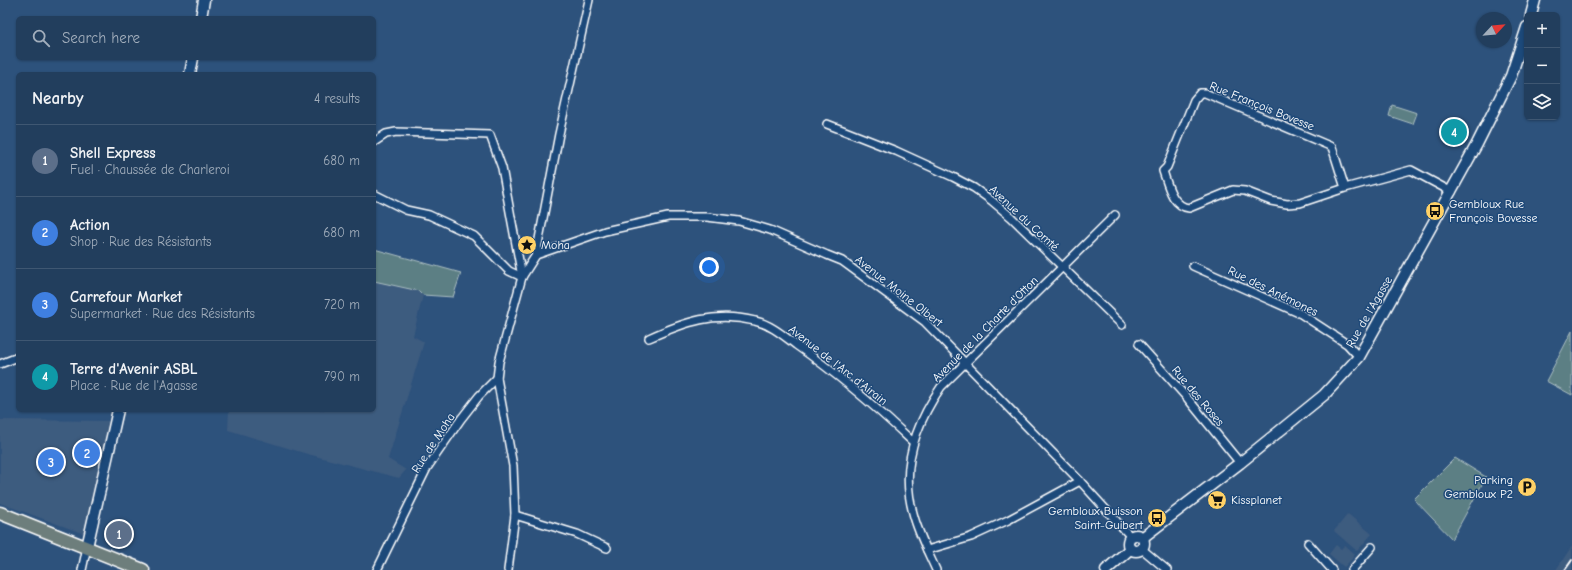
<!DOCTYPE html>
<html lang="en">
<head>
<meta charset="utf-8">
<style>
  :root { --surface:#223e5d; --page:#2e4966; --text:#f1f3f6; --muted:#a2aebc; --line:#3f5772; --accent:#8abfa5 }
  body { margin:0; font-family:"Comic Neue",sans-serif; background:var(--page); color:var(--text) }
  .controls { position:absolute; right:12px; top:12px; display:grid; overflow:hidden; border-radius:6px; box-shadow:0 1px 3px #0004 }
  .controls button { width:36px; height:36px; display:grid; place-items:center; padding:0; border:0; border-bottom:1px solid var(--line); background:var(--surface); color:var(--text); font:20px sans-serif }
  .compass { position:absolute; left:1476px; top:12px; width:36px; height:36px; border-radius:50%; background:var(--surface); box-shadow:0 1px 3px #0004; rotate:64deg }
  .you { position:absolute; left:709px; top:267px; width:14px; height:14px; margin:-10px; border:3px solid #fff; border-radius:50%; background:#1a73e8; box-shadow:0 0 0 6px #1a73e833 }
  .badge { display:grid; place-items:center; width:26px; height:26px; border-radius:50%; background:var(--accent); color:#fff; font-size:13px; font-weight:700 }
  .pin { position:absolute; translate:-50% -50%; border:2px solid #fff; box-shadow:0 1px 4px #0006 }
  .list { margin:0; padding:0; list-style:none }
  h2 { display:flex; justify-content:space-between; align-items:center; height:52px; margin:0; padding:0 16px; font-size:17px }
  h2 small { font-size:13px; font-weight:400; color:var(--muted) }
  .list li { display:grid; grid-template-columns:26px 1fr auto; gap:12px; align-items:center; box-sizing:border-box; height:72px; padding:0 16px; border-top:1px solid var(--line) }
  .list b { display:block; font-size:15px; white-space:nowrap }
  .list p { margin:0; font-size:13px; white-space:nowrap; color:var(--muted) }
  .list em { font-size:13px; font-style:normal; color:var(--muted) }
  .icon { flex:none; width:22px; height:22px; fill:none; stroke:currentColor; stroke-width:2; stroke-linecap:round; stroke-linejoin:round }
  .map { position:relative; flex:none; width:1572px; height:570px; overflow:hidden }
  .search { position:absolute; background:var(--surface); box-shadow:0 1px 3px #0004; left:16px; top:16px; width:360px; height:44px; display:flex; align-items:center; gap:10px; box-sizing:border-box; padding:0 14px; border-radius:6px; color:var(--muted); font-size:15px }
  .panel { position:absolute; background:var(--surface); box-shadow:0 1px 3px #0004; left:16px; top:72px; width:360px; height:340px; border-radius:6px }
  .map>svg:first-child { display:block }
  .built { fill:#3e5b7f }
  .green { fill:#5b7f84; stroke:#adbfc2 }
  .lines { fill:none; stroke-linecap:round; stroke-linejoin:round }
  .street-casing { stroke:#fff; stroke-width:10 }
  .secondary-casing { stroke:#fff; stroke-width:13 }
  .primary-casing { stroke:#fff; stroke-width:15 }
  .street { stroke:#1f4a7a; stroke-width:7 }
  .secondary { stroke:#1f4a7a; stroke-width:10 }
  .primary { stroke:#6d7e7c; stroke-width:12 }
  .rail { stroke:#fff; stroke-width:2 }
  .labels { text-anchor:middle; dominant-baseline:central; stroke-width:3; stroke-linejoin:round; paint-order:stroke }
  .street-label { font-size:12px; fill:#fff; stroke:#1f4a7a }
  .poi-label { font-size:12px; fill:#fff; stroke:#1f4a7a; text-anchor:start }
</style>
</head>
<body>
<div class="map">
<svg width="1572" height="570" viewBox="0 0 1572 570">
  <rect width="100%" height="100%" fill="#2d527c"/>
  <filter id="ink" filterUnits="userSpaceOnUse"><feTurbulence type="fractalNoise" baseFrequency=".025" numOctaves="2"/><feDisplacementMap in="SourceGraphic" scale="8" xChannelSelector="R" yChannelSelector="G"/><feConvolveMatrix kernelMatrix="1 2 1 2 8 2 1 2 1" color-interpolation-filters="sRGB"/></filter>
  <g filter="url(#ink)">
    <!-- built -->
    <g class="built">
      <path d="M374,281L419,291L423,295L413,336L424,342L388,459L406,470L399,478L304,453L228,430L229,410H374Z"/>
      <path d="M0,420L112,421L87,531L82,533L0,503Z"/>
      <path d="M1348,514L1372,534L1357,551L1334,531Z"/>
      <path d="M1336,545L1341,549L1345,545L1355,554L1352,559L1344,567L1329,554Z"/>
      <path d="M1572,546V570H1556Z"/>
    </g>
    <!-- green -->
    <g class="green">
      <path d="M1392,105L1417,113L1413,124L1389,116Z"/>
      <path d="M374,249L461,273L453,297L423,295L419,291L374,281Z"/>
      <path d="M1572,331V395L1546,381Z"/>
      <path d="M1455,458L1486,477L1452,539L1414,499Z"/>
    </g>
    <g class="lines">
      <!-- street casing -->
      <g class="street-casing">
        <g id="street">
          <path d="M827,124L896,151L953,177L974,188L992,201L1011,217L1122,325"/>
          <path d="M374,142L386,134L396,132L490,135L502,168L522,277L499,362L497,378L513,466L515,515L508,570"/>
          <path d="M1345,188L1332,147L1205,93H1200L1194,100L1167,167L1163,171C1168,185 1172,206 1189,208L1233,190L1245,191L1271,201L1287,204L1300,203L1345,188L1411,170L1452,192"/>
          <path d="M374,194L406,210L429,215L474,236L509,271L522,277"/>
          <path d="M536,255L559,134L589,0"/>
          <path d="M1193,266L1301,314L1347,344L1359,357"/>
          <path d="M522,277L536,255L605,231L668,217H707L739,221L770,230L827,255L842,261L925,322L1080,481L1131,537"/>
          <path d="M649,338C685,322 715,311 755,321C770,324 784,336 796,345C838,374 876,407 913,442"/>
          <path d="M1139,344L1188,399L1240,463"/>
          <path d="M0,364L18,357"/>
          <path d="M515,515L577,534L607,548"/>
          <path d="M1308,543L1332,570"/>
          <path d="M1142,549L1167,570"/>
          <path d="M927,550L971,537L1008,520L1080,481"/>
          <path d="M82,570L87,547"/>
          <path d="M377,570L427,468L461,419L479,396L497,378"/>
          <path d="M936,570C928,552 918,533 913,513C900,467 915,425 941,387L1115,215"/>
          <path d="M1352,570L1372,547"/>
        </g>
      </g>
      <!-- secondary casing -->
      <g class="secondary-casing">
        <g id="secondary">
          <path d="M1531,15L1535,0"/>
          <path d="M201,18L204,0"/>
          <path d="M190,74L193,58"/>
          <circle cx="1136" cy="543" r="8"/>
          <path d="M1142,538L1240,463L1324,395L1359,357L1477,144L1511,76L1527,27"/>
          <path d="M87,547L118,410"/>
          <path d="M1106,570L1130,549"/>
        </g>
      </g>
      <!-- primary casing -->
      <g class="primary-casing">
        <path id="primary" d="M0,513L143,570"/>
      </g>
      <!-- street -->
      <use href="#street" class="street"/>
      <!-- secondary -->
      <use href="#secondary" class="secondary"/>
      <!-- primary -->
      <use href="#primary" class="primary"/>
      <!-- rail -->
      <path class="rail" d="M1565,570L1572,560"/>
    </g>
  </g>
  <!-- icons -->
  <defs>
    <g id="bus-disc" transform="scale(1)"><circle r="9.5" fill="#ffd166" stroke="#1f4a7a"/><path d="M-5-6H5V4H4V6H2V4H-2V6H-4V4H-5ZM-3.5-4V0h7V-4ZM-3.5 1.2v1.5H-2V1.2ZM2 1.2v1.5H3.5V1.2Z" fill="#111"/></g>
    <g id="sight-disc" transform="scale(1)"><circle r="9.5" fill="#ffd166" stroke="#1f4a7a"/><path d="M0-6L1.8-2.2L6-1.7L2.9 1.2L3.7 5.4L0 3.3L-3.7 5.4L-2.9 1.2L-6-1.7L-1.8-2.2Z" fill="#111"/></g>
    <g id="parking-disc" transform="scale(1)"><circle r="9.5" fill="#ffd166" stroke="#1f4a7a"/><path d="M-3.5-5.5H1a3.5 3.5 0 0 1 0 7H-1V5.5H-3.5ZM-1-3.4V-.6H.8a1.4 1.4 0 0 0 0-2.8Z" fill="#111"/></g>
    <g id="supermarket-disc" transform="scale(1)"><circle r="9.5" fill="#ffd166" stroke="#1f4a7a"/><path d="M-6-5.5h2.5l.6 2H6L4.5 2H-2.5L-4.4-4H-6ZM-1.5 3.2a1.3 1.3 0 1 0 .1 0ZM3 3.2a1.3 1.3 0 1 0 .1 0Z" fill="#111"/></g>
  </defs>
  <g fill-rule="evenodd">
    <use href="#bus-disc" x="1435" y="211"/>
    <use href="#sight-disc" x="527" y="245"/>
    <use href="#parking-disc" x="1527" y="487"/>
    <use href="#supermarket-disc" x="1217" y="500"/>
    <use href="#bus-disc" x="1157" y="518"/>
  </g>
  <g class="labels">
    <!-- street labels -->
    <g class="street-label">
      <text transform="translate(1262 106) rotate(22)">Rue François Bovesse</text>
      <text transform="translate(1024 218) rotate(43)">Avenue du Comté</text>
      <text transform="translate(899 291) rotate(38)">Avenue Moine Olbert</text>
      <text transform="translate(1273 291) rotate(26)">Rue des Anémones</text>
      <text transform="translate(1369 312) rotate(-60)">Rue de l'Agasse</text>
      <text transform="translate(985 329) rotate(-45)">Avenue de la Charte d'Otton</text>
      <text transform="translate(838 365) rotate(38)">Avenue de l'Arc d'Airain</text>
      <text transform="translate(1198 396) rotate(50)">Rue des Roses</text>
      <text transform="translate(433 443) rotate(-57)">Rue de Moha</text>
    </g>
    <!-- poi labels -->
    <g class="poi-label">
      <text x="1449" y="204">Gembloux Rue<tspan x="1449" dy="14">François Bovesse</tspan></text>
      <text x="541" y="245">Moha</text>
      <text x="1513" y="480" text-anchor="end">Parking<tspan x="1513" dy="14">Gembloux P2</tspan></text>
      <text x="1231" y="500">Kissplanet</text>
      <text x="1143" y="511" text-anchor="end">Gembloux Buisson<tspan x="1143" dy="14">Saint-Guibert</tspan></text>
    </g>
  </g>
</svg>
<div class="controls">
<button>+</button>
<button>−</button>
<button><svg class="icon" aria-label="layers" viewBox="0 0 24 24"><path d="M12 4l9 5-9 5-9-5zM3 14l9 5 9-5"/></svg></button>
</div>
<svg class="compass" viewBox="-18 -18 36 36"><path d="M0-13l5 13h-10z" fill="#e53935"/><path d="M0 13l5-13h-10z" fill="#a2aebc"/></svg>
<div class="you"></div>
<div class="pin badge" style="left:119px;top:534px;background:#5c6f8a">1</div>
<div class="pin badge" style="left:87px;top:453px;background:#3f7fe0">2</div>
<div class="pin badge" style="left:51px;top:462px;background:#3f7fe0">3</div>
<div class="pin badge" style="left:1454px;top:132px;background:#0f9aa8">4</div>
<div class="search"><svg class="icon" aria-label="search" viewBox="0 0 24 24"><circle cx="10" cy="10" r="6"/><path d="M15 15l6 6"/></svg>Search here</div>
<section class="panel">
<h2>Nearby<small>4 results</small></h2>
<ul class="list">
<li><span class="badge" style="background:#5c6f8a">1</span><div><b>Shell Express</b><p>Fuel · Chaussée de Charleroi</p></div><em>680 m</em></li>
<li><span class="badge" style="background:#3f7fe0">2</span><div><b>Action</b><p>Shop · Rue des Résistants</p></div><em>680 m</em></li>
<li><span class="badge" style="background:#3f7fe0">3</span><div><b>Carrefour Market</b><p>Supermarket · Rue des Résistants</p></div><em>720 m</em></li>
<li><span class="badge" style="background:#0f9aa8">4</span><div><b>Terre d'Avenir ASBL</b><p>Place · Rue de l'Agasse</p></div><em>790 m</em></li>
</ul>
</section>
</div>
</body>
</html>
